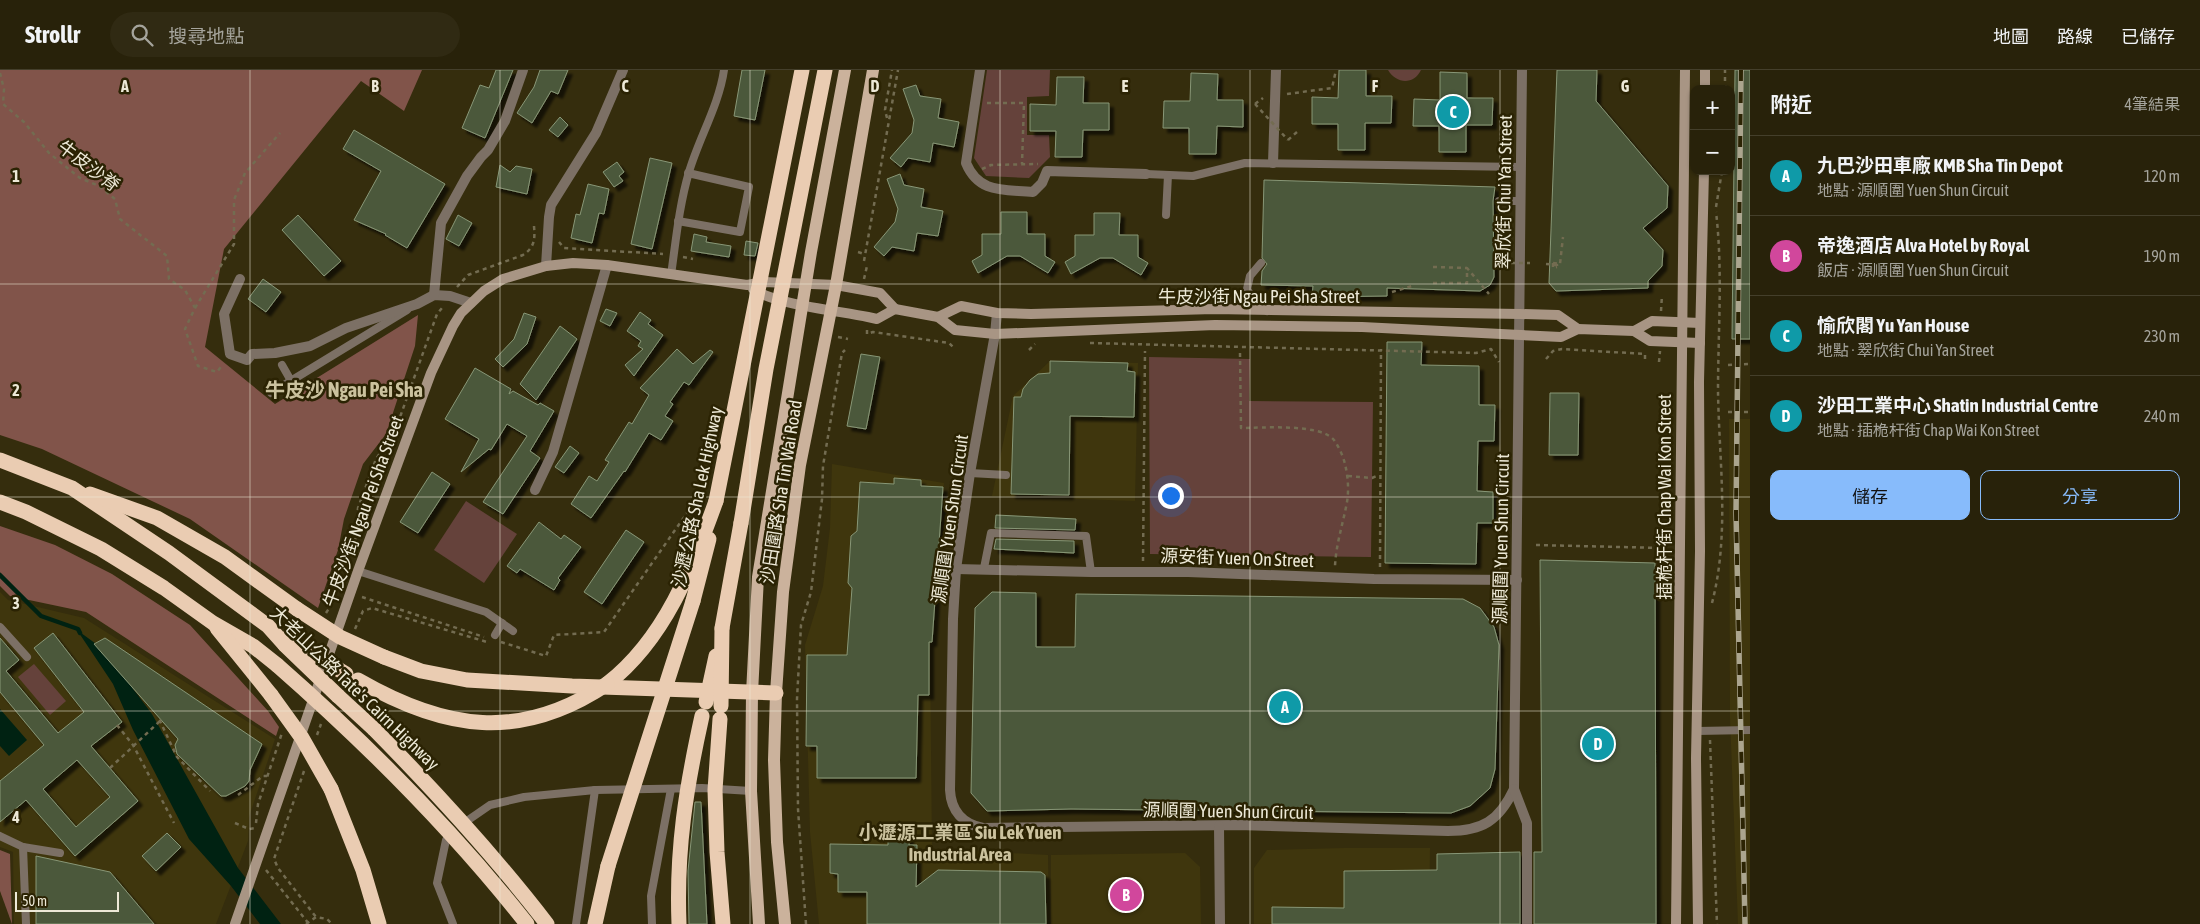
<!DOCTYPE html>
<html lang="zh-TW">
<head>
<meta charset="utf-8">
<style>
  :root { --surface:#28220a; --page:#302a13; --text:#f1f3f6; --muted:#a5a49c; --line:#443f2b; --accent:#87bbfb }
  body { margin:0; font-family:"Asap Condensed","Noto Sans TC",sans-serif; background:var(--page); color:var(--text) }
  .controls { position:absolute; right:15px; top:15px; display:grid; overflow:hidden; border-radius:10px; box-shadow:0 1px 4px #0004 }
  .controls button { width:45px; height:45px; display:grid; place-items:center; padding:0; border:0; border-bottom:1px solid var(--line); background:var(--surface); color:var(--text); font:25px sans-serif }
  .scale { position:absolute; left:15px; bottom:12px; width:104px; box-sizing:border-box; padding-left:5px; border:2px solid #ede9d7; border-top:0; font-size:14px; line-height:18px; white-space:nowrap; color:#ede9d7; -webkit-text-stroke:4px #2b2303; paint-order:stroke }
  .you { position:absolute; left:1170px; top:425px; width:18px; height:18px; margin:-12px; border:4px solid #fff; border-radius:50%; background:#1a73e8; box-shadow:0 0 0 8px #1a73e833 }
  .badge { display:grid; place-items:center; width:32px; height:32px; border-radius:50%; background:var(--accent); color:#fff; font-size:16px; font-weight:700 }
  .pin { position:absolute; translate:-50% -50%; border:2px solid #fff; box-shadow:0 1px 5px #0006 }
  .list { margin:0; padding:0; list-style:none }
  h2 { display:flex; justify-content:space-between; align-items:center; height:65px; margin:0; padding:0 20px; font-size:21px }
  h2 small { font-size:16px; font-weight:400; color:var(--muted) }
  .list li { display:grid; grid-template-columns:32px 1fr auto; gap:15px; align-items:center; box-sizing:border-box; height:80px; padding:0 20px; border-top:1px solid var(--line) }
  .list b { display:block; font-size:19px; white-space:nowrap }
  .list p { margin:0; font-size:16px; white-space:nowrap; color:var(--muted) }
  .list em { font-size:16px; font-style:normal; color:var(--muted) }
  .actions { display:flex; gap:10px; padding:15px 20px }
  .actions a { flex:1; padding:11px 0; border:1px solid var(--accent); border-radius:10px; text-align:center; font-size:18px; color:var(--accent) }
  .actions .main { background:var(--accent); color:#111 }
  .icon { flex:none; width:28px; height:28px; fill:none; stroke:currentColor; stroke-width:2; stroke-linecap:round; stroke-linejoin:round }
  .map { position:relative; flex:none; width:1750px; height:854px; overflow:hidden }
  header { display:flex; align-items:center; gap:30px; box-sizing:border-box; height:70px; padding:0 25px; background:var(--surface); border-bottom:1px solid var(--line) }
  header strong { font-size:24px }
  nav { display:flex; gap:28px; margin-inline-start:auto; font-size:18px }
  .search { width:350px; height:45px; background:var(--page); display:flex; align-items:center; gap:12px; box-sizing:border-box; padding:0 18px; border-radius:28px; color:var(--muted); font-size:19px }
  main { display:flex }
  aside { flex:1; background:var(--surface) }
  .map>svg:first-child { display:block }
  .built { fill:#3f360d }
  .green { fill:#65423b }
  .forest { fill:#81544a }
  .water { fill:#002212 }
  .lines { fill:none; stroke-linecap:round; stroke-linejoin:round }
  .stream { stroke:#002212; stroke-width:4.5 }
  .building { fill:#4b583b; stroke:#889777; fill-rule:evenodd; filter:url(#shadow) }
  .path { stroke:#736c51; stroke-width:2.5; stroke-dasharray:4 4; stroke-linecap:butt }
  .lane { stroke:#7c7065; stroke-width:8 }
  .street { stroke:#7c7065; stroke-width:10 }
  .secondary { stroke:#a89584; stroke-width:10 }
  .primary { stroke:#cbb29c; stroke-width:12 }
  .highway { stroke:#eaccb2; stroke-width:15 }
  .rail-casing { stroke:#aba58e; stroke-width:5.5 }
  .rail { stroke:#2b2303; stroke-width:4; stroke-dasharray:11; stroke-linecap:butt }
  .path-bridge { stroke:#736c51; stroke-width:2.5; stroke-dasharray:4 4; stroke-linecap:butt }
  .highway-bridge { stroke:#eaccb2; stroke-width:15 }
  .grid { fill:none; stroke:#ede9d7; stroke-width:1; stroke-opacity:0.55 }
  .labels { text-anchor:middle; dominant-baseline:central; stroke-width:5; stroke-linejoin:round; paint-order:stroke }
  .street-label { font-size:18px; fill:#ede9d7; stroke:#2b2303 }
  .neighbourhood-label { font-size:19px; font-weight:bold; fill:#cbc29e; stroke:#2b2303 }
  .quarter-label { font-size:20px; font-weight:bold; fill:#cbc29e; stroke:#2b2303 }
  .grid-label { font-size:16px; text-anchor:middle; font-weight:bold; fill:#ede9d7; stroke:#2b2303; stroke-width:5; stroke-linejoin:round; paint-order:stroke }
</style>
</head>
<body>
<header>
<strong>Strollr</strong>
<div class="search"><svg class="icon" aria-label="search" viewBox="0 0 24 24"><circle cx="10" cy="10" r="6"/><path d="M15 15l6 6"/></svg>搜尋地點</div>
<nav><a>地圖</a><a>路線</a><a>已儲存</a></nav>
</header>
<main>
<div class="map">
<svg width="1750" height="854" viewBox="0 0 1750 854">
  <defs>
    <filter id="shadow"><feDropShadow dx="4.5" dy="4.5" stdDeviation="1" flood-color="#0009"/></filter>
  </defs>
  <rect width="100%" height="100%" fill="#352d0d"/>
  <!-- built -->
  <g class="built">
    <path d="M1050,291L1138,293L1135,431L992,426L1013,326Z"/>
    <path d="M1729,349H1750V854H1738L1730,648Z"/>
    <path d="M832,394L944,413L930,581L932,779L1048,785L1049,854H819L810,762L805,575L823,516L830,458Z"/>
    <path d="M0,522L8,530L84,548L275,669L249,747L248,771L216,854H14L13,782L0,777Z"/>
    <path d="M1344,778H1430L1429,854H1254V798L1267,780Z"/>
    <path d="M1185,783L1200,797L1201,854H1051V785Z"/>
  </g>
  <!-- green -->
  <g class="green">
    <path d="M987,0H1050L1049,26L1027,27V65H1049L1050,87L1029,108L986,106L974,88Z"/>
    <path d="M1388,0H1421C1414,15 1396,14 1388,0Z"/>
    <path d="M1149,287L1250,289L1249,331L1373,332L1371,487L1150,484Z"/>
    <path d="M466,431L517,464L484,513L434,480Z"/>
    <path d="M34,594L66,631L50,645L18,607Z"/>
  </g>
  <!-- forest -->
  <g class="forest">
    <path d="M0,0H422L404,41L361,11L224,179L205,277L275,334L418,245L415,276L386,364L363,394L344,449L338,480L318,538L190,449L42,379L0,365Z"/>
    <path d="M0,456L55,475L112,504L190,555L268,641L279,657L276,666L86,542L10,526L0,516Z"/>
    <path d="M0,780L10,784L12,854L0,821Z"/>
  </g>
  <!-- water -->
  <g class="water">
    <path d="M77,560L103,579L152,644L238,798L281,854H260L231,816L189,769L133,660L113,614Z"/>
    <path d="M0,639L27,670L9,686L0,676Z"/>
  </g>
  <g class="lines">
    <!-- stream -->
    <path class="stream" d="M0,505L41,546L78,559L80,563"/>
  </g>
  <!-- building -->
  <g class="building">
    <path d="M496,0H513L485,68L462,58L480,15L489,18Z"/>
    <path d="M540,0H568L558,24L551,21L532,53L517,43L534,17Z"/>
    <path d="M742,0H765L755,50L734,46Z"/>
    <path d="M1339,0H1366V26H1392L1391,53H1365V80H1338V54H1312V27L1338,28Z"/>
    <path d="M1557,0H1597L1596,31L1668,116L1667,138L1643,158L1663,180L1662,196L1648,211V218L1556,221L1549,213Z"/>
    <path d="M1735,0H1750V269H1732Z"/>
    <path d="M1440,2L1467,3V28H1493L1492,55H1466V82H1439V56H1413L1414,29L1440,30Z"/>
    <path d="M1191,3L1218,4L1217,30H1243V57L1217,56L1216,84H1189V58H1163L1164,31H1190Z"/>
    <path d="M1057,7H1084L1083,33H1109V60H1083L1082,87H1055L1056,61H1030V34L1056,35Z"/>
    <path d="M916,15L920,26L941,29L938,48L959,52L954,77L933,73L930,92L908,88L901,97L890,88L912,63L914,50L903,19Z"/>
    <path d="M560,47L568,55L558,67L549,60Z"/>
    <path d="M354,60L445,114L407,178L385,165L386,164L354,150L381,101L343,79Z"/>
    <path d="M650,88L672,93L652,179L631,174Z"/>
    <path d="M617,92L624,102L619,106L623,111L614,117L603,102Z"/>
    <path d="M500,95L510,102L516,96L532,99L527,124L496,117Z"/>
    <path d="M900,104L904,115L924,119L921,137L943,141L938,166L917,163L914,181L892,177L884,186L874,177L895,152L898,139L887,109Z"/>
    <path d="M1264,110L1495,117L1493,131L1494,207L1490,215L1480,221L1387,218V226L1312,227L1313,216L1261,215L1262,201L1267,194L1262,188Z"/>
    <path d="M588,114L609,119L604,144L599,143L592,173L571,168L576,144L580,145Z"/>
    <path d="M1001,142H1027V164H1045V186L1055,192L1048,203L1020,186H1007L978,203L972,191L982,185V164H1001Z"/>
    <path d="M1094,143H1120L1119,165H1138V187L1148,193L1141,205L1113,188H1100L1071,204L1065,192L1075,186V165H1094Z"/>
    <path d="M298,145L341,191L324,206L282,160Z"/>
    <path d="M458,145L472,153L459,176L446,169Z"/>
    <path d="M694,164L707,167L706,172L731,176L729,187L691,181Z"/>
    <path d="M746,171L758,173L755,186L744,185Z"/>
    <path d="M263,209L281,222L266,242L248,229Z"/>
    <path d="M606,239L617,243L610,256L600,251Z"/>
    <path d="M640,242L651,250L648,254L663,265L634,306L625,295L643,279L638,276L641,271L627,261Z"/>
    <path d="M524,243L536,247L527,274L503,297L495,289L514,269Z"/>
    <path d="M560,256L577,269L536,330L520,314Z"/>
    <path d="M1387,272H1422L1421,295L1479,296V335H1495L1494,371H1478L1477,421L1493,422V453H1477L1476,494L1385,493Z"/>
    <path d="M677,279L693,294L710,280L713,282L689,315L684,312L670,332L673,334L665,346L673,351L661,370L649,363L625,402L624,401L591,448L571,434L589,406L597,411L609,392L605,390L629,352L632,354L649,325L640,318Z"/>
    <path d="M861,284L880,287L866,359L847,356Z"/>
    <path d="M1050,291L1128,293L1127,301L1135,302L1134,347L1070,346L1069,425L1011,424L1014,327H1021L1023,319L1030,310L1038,304L1050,303Z"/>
    <path d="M475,298L511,319L509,324L513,321L538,335L540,333L554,341L530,381L540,388L503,444L483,432L527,366L507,354L491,380L489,379L461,402L479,369L445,349Z"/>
    <path d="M1550,323H1579L1578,385H1549Z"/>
    <path d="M570,376L579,383L564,403L555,397Z"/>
    <path d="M432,402L450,414L418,463L400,452Z"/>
    <path d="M894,408L921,410V416L943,417L932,572H929V625H918L916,708H817V676H806L807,585H847L852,518L848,513L851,466L857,461L860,412L894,414Z"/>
    <path d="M996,445L1076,449L1075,460L995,458Z"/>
    <path d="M539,452L561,469L564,465L581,477L558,508L560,510L554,520L520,499L517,503L507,496Z"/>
    <path d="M626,460L644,472L602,534L584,522Z"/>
    <path d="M996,469L1074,471V483L994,479Z"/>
    <path d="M1540,490L1655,493L1656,854H1534V782H1542Z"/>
    <path d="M992,522L1036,523V577H1075L1076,524L1463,529L1480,538L1494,557L1499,575L1495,699L1490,718L1470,736L1451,743L1071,739L987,741L971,723L974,576L975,538Z"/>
    <path d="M53,563L122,652L91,676L138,731L75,786L26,730L0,752V711L44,675L0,622V568L19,590L6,601L58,663L84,642L34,578ZM77,690L110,727L76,757L43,719Z"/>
    <path d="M105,568L262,674L250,700L249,711L245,716L226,726H221L177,684L175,675L178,669L94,574Z"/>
    <path d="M695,732H701L707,854H689L688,801Z"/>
    <path d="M167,763L181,777L156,801L142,786Z"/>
    <path d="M888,763H909V775H917L916,817L938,800L1041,802L1045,805V811L1046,854H867V822H838V804L830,803V774L888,775Z"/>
    <path d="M1520,782V854H1272V837L1344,838V801L1437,800V784Z"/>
    <path d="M36,786L110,802L154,854H36Z"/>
  </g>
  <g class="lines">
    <!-- path -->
    <g class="path">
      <path d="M0,3L4,19L3,34L24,52L49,83L80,108L99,116L115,129L120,149L167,186L169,209L185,220L195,238L185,259L198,296L217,302L223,294"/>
      <path d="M1725,19V0"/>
      <path d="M1287,24L1332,18L1336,0"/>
      <path d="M987,33H1024L1022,94"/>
      <path d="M1255,34L1263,28"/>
      <path d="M887,48L885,40L892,0"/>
      <path d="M1288,70L1297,62"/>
      <path d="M982,99L991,95L1038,94"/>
      <path d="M1716,137L1722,101"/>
      <path d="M559,172L564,178L663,184"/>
      <path d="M858,182L864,184"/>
      <path d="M683,187L693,189"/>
      <path d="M864,191L898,0"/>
      <path d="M1553,193L1560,194L1563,167"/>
      <path d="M1546,194L1557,195V197"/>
      <path d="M1433,197L1467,198"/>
      <path d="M864,209L867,196"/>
      <path d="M1433,213H1467V198L1489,224"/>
      <path d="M457,217L468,205L523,185C535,177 535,169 534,156"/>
      <path d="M1392,222L1412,216"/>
      <path d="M195,238L234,174V130L245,103L280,63"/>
      <path d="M1661,241L1662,225"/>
      <path d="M867,260V264L873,262L949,273L955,279"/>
      <path d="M838,267L848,269"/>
      <path d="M1090,273L1476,283L1491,279L1499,292"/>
      <path d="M1029,280L1035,274"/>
      <path d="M1240,283L1241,358C1261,358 1320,353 1334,370C1339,377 1343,386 1345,394C1348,406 1349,420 1347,432C1343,454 1336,474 1335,496"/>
      <path d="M1546,289L1553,281L1562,279L1645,284V292"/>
      <path d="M1659,292L1660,281"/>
      <path d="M1728,295L1750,294"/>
      <path d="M1728,342H1750"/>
      <path d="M1348,406L1372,408L1379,405"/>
      <path d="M355,472L358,438L376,389L395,361L437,244L442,238"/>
      <path d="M1536,475L1663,478"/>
      <path d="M1143,491L1145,281"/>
      <path d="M1380,497L1381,279"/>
      <path d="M362,527L484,567"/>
      <path d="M1712,533C1730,464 1719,391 1718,321C1718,261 1723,201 1716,142"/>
      <path d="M326,543L335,529"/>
      <path d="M355,559L363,541L372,538L487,572"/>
      <path d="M501,572L546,586L554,565L604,562L703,420"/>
      <path d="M161,650L160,651L177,687L210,721"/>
      <path d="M117,655L133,675L174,753"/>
      <path d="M317,665L321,654"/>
      <path d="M1710,670L1717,854"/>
      <path d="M110,698L160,651"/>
      <path d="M304,701L274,789L278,798L316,847"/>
      <path d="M238,725L263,706H267"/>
      <path d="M235,753L249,759L256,758"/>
      <path d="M256,753L258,734L282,663"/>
      <path d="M266,800L309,854"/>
      <path d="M306,854L316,847L327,849L332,854"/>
      <path d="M806,854L798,739L797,629L801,555L811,522L822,429L823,396L842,283L845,280"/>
    </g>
    <!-- lane -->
    <g class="lane">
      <path d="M1146,104L1193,106L1245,93L1521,97"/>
      <path d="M1499,131H1521"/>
      <path d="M1166,145L1168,105"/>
      <path d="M678,151L740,162L749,117L688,103"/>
      <path d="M1261,193L1250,206L1247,219L1251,226L1267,241"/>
      <path d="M671,205C676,170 679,136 689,102C699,68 719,35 724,0"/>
      <path d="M282,295L290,309"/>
      <path d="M271,323L407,240"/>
      <path d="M970,403L1006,405"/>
      <path d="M984,498L991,463L1086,466L1091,502"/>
      <path d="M358,501L486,542L513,561"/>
      <path d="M0,557L27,587"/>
      <path d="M495,565L502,553"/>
      <path d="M1697,661L1750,660"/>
      <path d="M461,755L490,735L524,727L595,720L702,718L751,721"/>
      <path d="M453,763L446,770L437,813L453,854"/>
      <path d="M0,766L23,777L60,783"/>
      <path d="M23,777L26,854"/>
      <path d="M576,854L595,720"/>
      <path d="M652,854L651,826L671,719"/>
    </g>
    <!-- street -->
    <g class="street">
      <path d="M980,0L966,93C979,124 1004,119 1033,122L1042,113L1047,101L1146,104"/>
      <path d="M1273,93L1276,0"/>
      <path d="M546,196L549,147L551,135L596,63L623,0"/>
      <path d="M240,209L224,244L230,284L247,290L252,284L275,283L310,276L346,258L417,234L434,225L450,226L471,233"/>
      <path d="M434,225L441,153L467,106L481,87L488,80L505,51L523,0"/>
      <path d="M997,243L995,264L970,403L956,499L953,549L950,720C951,741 963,754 983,758L1238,755L1448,761C1482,761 1499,751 1514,719L1522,0"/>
      <path d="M535,420L553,382L607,195"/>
      <path d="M956,499L1091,502H1188L1374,509L1517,510"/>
      <path d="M1514,719L1527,753V854"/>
      <path d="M1219,756L1220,854"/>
    </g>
    <!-- secondary -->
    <g class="secondary">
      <path d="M1705,0V19"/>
      <path d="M753,219C773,234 840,241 868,247L877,249L895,239L938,247L955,260L995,264L1215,255L1362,257L1561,267L1578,259L1634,261L1650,271L1700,273"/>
      <path d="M938,247L961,236L997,243L1031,244L1214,239L1520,244L1558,245L1578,259"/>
      <path d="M1634,261L1652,251L1700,253"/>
      <path d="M235,854L358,501L431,303L453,256L461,243L484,221L503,209L546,196L573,193L607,195L747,215L764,212L836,215L880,223L895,239"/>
      <path d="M1676,854L1685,0"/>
      <path d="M1698,854L1696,688L1700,481L1699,312L1704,101"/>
    </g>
    <!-- primary -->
    <g class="primary">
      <path d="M759,854L751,721L752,623L758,507L811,182L845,0"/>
      <path d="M785,854L777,772L774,690L776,623L783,522L800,395L836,215L873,0"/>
    </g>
    <!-- highway -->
    <g class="highway">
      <path d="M0,390L72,418L169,483L268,556L285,575"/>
      <path d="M90,424L157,448L225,487L297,539"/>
      <path d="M0,432L26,442L101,479L164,518L213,553L253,576L277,595"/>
      <path d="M693,531L709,469"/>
      <path d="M217,558L271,625"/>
      <path d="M722,558L741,453"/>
      <path d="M384,587L421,601L467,610L572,616L776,623"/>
      <path d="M607,614C665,569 692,498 716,431"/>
      <path d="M338,626L374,659"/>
      <path d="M331,719L363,800L379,854"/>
      <path d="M595,854L608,796"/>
    </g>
    <!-- rail casing -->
    <g class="rail-casing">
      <path id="rail" d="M1741,0L1736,443L1745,854"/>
    </g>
    <!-- rail -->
    <use href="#rail" class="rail"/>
    <!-- path-bridge -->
    <g class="path-bridge">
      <path d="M1255,34L1288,70"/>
      <path d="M1495,193H1530"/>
      <path d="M1553,193V198L1557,197"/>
    </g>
    <!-- highway-bridge -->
    <g class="highway-bridge">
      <path d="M716,431L802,0"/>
      <path d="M741,453L766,299L825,0"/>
      <path d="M297,539L340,567L384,587"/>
      <path d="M287,568L346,604"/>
      <path d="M285,575L338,626"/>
      <path d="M277,595C367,674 453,760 527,854"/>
      <path d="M358,610C445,660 520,672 607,614"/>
      <path d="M271,625L302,668L331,719"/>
      <path d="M706,632L716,586"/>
      <path d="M721,636L722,558"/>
      <path d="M720,649L715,720L717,782L723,854"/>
      <path d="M374,659C435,721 494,785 547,854"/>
      <path d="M608,796L693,531"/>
      <path d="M679,854C676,780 686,718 702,646"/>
    </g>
  </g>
  <!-- grid -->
  <path class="grid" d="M250,0V854M500,0V854M750,0V854M1000,0V854M1250,0V854M1500,0V854M0,214H1750M0,427H1750M0,641H1750"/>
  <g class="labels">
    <!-- street labels -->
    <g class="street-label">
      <text transform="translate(89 96) rotate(37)">牛皮沙脊</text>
      <text transform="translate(1504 122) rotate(-89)">翠欣街 Chui Yan Street</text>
      <text x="1259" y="226">牛皮沙街 Ngau Pei Sha Street</text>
      <text transform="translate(781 422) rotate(-81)">沙田圍路 Sha Tin Wai Road</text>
      <text transform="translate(697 427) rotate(-78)">沙瀝公路 Sha Lek Highway</text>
      <text transform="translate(1664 427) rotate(-90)">插桅杆街 Chap Wai Kon Street</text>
      <text transform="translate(363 441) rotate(-70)">牛皮沙街 Ngau Pei Sha Street</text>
      <text transform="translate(950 449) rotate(-82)">源順圍 Yuen Shun Circuit</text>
      <text transform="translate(1501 469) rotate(-89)">源順圍 Yuen Shun Circuit</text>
      <text transform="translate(1237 488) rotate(2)">源安街 Yuen On Street</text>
      <text transform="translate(355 618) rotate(44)">大老山公路 Tate's Cairn Highway</text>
      <text transform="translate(1228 741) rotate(1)">源順圍 Yuen Shun Circuit</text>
    </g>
    <!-- neighbourhood labels -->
    <g class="neighbourhood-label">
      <text x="960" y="762">小瀝源工業區 Siu Lek Yuen<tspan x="960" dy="22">Industrial Area</tspan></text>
    </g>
    <!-- quarter labels -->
    <g class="quarter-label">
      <text x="344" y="319">牛皮沙 Ngau Pei Sha</text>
    </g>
  </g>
  <g class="grid-label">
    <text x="125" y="22">A</text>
    <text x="375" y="22">B</text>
    <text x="625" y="22">C</text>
    <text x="875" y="22">D</text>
    <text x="1125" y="22">E</text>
    <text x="1375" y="22">F</text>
    <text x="1625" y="22">G</text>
    <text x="16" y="112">1</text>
    <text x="16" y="326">2</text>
    <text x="16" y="539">3</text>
    <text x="16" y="753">4</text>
  </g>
</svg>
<div class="controls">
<button>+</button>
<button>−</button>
</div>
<div class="scale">50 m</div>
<div class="you"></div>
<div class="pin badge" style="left:1285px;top:637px;background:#0f9aa8">A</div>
<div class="pin badge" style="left:1126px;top:825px;background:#d1479c">B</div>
<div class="pin badge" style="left:1453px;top:42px;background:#0f9aa8">C</div>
<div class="pin badge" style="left:1598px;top:674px;background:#0f9aa8">D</div>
</div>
<aside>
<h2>附近<small>4筆結果</small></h2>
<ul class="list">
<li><span class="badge" style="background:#0f9aa8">A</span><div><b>九巴沙田車廠 KMB Sha Tin Depot</b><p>地點 · 源順圍 Yuen Shun Circuit</p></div><em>120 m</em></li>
<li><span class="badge" style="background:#d1479c">B</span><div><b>帝逸酒店 Alva Hotel by Royal</b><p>飯店 · 源順圍 Yuen Shun Circuit</p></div><em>190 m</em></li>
<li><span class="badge" style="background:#0f9aa8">C</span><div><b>愉欣閣 Yu Yan House</b><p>地點 · 翠欣街 Chui Yan Street</p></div><em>230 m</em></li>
<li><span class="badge" style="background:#0f9aa8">D</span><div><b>沙田工業中心 Shatin Industrial Centre</b><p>地點 · 插桅杆街 Chap Wai Kon Street</p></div><em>240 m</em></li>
</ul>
<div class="actions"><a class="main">儲存</a><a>分享</a></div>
</aside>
</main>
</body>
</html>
